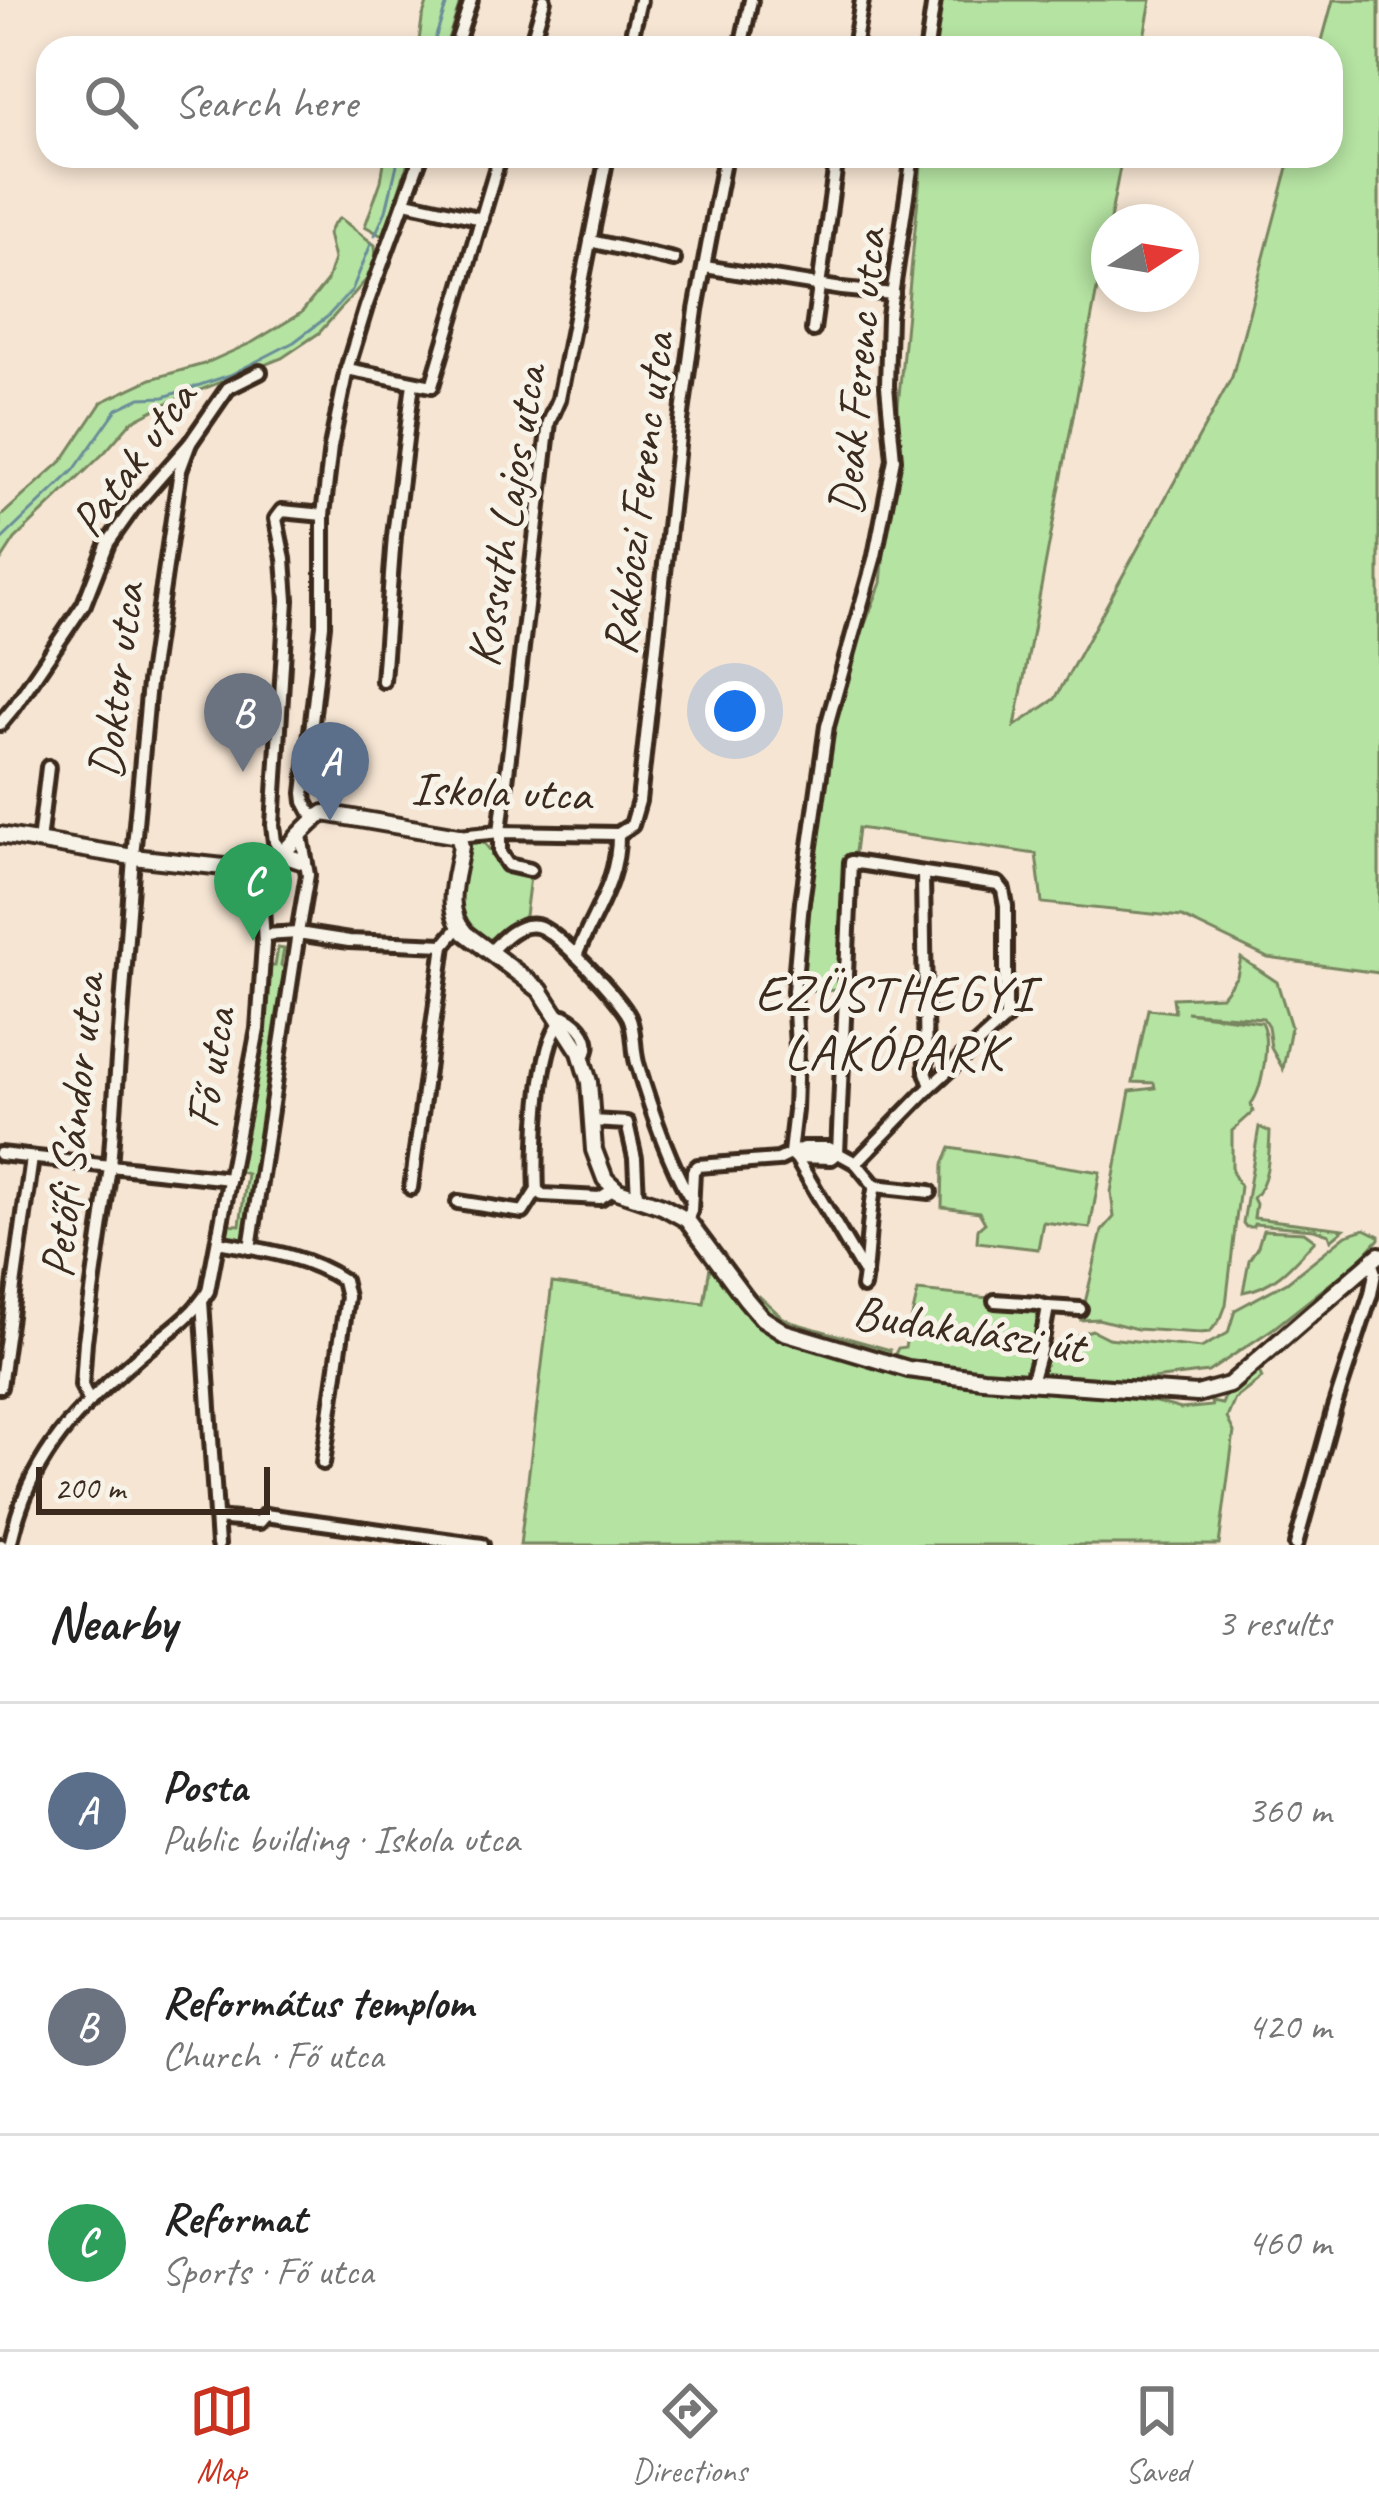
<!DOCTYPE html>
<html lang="en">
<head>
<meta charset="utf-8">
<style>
  :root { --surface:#fff; --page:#f2f2f2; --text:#222; --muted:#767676; --line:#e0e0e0; --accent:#c8321e }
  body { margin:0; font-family:Caveat,sans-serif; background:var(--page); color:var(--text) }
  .compass { position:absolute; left:1091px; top:204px; width:108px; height:108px; border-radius:50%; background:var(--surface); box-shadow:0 6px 18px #0003; rotate:78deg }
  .scale { position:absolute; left:36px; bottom:30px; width:234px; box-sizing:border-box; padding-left:12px; border:6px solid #3b2a1e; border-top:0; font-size:33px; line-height:42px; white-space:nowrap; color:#3b2a1e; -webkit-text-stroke:9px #f7f3e8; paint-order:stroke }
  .you { position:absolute; left:735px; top:711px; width:42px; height:42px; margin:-30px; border:9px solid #fff; border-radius:50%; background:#1a73e8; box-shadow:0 0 0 18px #1a73e833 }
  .badge { display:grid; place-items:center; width:78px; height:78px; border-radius:50%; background:var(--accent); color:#fff; font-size:39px; font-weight:700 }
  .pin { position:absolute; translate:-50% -99px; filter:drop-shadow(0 3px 6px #0008) }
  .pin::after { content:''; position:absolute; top:63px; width:42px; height:36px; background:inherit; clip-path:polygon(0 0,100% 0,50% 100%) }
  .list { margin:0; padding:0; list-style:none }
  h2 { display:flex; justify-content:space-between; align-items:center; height:156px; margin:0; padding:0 48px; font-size:51px }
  h2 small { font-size:39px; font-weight:400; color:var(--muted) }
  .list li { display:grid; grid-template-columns:78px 1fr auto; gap:36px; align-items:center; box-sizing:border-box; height:216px; padding:0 48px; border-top:3px solid var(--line) }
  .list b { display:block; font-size:45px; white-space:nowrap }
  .list p { margin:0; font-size:39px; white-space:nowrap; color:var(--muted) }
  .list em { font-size:39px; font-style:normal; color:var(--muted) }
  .icon { flex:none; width:66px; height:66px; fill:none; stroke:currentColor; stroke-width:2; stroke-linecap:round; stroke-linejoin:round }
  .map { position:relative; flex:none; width:1379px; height:1545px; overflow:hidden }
  .search { position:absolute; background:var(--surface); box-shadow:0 6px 18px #0003; left:36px; right:36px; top:36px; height:132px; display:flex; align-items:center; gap:30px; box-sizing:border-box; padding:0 42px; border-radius:36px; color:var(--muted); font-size:45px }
  .sheet { height:804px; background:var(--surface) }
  nav { display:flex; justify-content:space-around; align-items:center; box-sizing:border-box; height:168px; border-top:3px solid var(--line); background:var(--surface); font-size:33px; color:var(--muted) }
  nav a { display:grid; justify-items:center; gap:6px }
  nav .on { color:var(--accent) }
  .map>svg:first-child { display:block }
  .green { fill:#b5e3a2; stroke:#788660; stroke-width:3 }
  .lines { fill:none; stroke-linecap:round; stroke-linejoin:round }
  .stream { stroke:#698e98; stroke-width:3 }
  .minor-casing { stroke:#3b2a1e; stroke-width:20 }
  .major-casing { stroke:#3b2a1e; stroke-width:22 }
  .minor { stroke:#f7f3e8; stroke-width:10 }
  .major { stroke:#f7f3e8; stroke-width:14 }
  .labels { text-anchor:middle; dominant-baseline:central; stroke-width:10; stroke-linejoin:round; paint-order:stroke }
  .street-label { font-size:48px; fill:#3b2a1e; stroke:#f7f3e8 }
  .neighbourhood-label { font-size:51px; letter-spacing:3px; fill:#3b2a1e; stroke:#f7f3e8 }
</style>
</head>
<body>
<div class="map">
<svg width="1379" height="1545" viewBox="0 0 1379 1545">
  <rect width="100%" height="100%" fill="#f6e5d3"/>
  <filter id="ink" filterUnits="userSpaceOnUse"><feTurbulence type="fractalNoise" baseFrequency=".00833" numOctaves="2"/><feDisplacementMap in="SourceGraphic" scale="24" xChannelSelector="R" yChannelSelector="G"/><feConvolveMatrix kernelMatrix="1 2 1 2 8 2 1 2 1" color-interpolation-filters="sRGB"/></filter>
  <g filter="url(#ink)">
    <!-- green -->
    <g class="green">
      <path d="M428,0H461L445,48H418L422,19Z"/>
      <path d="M937,0H1151L1142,48H932Z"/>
      <path d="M1333,0H1379V973L1268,958L1182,917L1042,903L1036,854L858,828L838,990L801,992L806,873L835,701L881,583L922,156H1122L1015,726L1055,699L1232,377L1291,156H1331V48H1320Z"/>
      <path d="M385,156H410L384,237L365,226L381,181Z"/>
      <path d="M340,218L375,245L376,257L367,279L319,333L282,358L167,403L131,422L105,452L15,539L0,562V517L63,460L102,402L151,379L204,364L253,342L301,313L327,281L334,259L328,234L333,224Z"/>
      <path d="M469,839L485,844L506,870L530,877L525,916L492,944L468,928L458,913L465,845Z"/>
      <path d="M278,948L284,949L281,965L287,970L246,1236L243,1240L231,1239L225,1231V1224L240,1225L247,1174L237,1171L259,1052L267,966H275Z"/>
      <path d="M1241,958L1277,982L1291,1027L1283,1069L1271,1048L1268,1026L1263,1018L1186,1012L1261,1022C1271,1040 1263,1088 1251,1104L1253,1112L1232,1131V1171L1240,1186L1226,1305L1221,1318L1210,1332L1200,1333L1137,1329L1098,1319L1081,1320L1102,1231L1114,1217L1111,1192L1130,1091L1155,1088L1154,1083L1133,1082L1148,1009L1175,1012L1173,998L1222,996L1237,976Z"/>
      <path d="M1259,1127L1270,1132C1269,1154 1269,1183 1253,1198L1256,1204L1254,1218L1344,1229L1331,1240L1329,1234L1314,1229L1254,1224L1253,1227H1246L1243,1223Z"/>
      <path d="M950,1148L1100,1172L1090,1228L1043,1222L1038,1249L977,1242L978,1229L985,1223L979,1212L942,1207L943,1164Z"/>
      <path d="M1365,1229L1379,1236V1239L1359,1261L1274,1328L1208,1372L1153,1379L1076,1381L1044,1378L1040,1372C1052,1346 1065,1338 1092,1330L1108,1338L1201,1348L1228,1333L1235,1310L1287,1282L1346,1235Z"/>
      <path d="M1263,1230L1304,1232L1315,1240C1295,1262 1274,1288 1243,1292L1249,1260L1258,1246Z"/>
      <path d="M714,1243L755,1300L759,1296L782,1317L794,1323L890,1350V1354L894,1356L898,1348L905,1347L918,1291L989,1298L995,1303L1041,1307L1043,1310L1030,1372L1022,1376L991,1372L910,1375L1156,1402L1181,1409L1212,1406L1211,1402L1222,1404L1227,1392L1257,1367L1262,1378L1235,1399L1227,1418L1234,1432L1219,1545H520L552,1283L704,1303Z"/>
    </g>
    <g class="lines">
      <!-- stream -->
      <g class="stream">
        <path d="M432,48L448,0"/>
        <path d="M375,235L386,211L399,156"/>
        <path d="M0,541L74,470L117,409L140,398L164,397L230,375L294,342L327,317L352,290L371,244"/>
      </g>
      <!-- minor casing -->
      <g class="minor-casing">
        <g id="minor">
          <path d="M455,48L471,0"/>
          <path d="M530,48L544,0"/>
          <path d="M629,48L640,0"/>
          <path d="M741,48L751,0"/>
          <path d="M854,48L862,0"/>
          <path d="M927,48L934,0"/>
          <path d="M406,202L482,219"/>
          <path d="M590,241L674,260"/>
          <path d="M705,267L842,289L893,294"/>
          <path d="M813,330L837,156"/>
          <path d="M347,369L432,386L500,156"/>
          <path d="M383,681L394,536L413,383"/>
          <path d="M0,724L15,706L84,604L108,543L132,509L190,443L228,388L260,372"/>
          <path d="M314,819L305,802L304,793L323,625V515L331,447L347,369L366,307L421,156"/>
          <path d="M618,834L632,825L639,801L679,436L696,310L725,156"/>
          <path d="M458,836L500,832L618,834"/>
          <path d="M39,842L48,767"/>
          <path d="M283,855L275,842L273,825L287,600L284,559L276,519L282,511L323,515"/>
          <path d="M530,870L508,865L500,853V832L549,422L559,399L607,156"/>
          <path d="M923,875L926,1072L931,1086"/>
          <path d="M264,935L298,933L308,875L301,836"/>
          <path d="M490,952C502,939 518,922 537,926C556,930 620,999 629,1017C635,1030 633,1048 637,1063C649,1103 667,1158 688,1194"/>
          <path d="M576,956C593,914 619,881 618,834"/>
          <path d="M558,1017L564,1016C580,1024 595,1041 583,1058"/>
          <path d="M561,1023C538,1043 535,1157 537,1190L543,1195L600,1198L614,1189"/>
          <path d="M592,1121L627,1123L635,1158L637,1198"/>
          <path d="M790,1153L795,1110L797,1048L794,991L802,902L827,726L875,556L894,459L887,386L889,316L913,156"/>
          <path d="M0,1154L230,1179"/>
          <path d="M795,1157L831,1158L838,1153"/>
          <path d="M797,1159L865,1274"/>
          <path d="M856,1163L875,1186C867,1220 869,1253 863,1287"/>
          <path d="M875,1186L930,1192"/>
          <path d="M411,1188L444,945L459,927"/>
          <path d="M458,1202L523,1212L537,1190"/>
          <path d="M687,1220L691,1211L693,1171L698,1166L778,1160L803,1148H829L856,1163L931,1086L1006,1018V906L1003,890L998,884L851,862L838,1153"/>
          <path d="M218,1242C262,1250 305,1255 343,1280L347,1297L323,1463"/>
          <path d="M250,1248L298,933L349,941L444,945"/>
          <path d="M202,1301L218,1545"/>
          <path d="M995,1301L1038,1304L1048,1307L1040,1351L1031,1383"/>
          <path d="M1048,1307L1080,1309"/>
          <path d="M0,1387L32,1158"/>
          <path d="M88,1399L82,1385L85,1341L110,1167L133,857L149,683L180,470L190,443"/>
          <path d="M216,1518L259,1522L265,1515L482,1545"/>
          <path d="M0,1545H1"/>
          <path d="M10,1545C13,1533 16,1520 20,1509C42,1443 89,1399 140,1355C162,1336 193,1317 208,1291L258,1029L264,944L260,871"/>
          <path d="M1296,1545L1334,1408L1371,1294L1375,1273L1371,1262"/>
        </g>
      </g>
      <!-- major casing -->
      <g class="major-casing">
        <g id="major">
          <path d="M0,835L133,857L260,871C286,857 299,829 324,813L458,836L461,846C457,876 442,907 465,933L540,990L580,1052L589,1082L594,1150L605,1179L618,1191L662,1206L687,1220L746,1299L762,1318L784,1332L908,1369L983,1379L1197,1394L1229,1385L1379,1255"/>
          <path d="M283,855L304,862"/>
        </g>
      </g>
      <!-- minor -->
      <use href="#minor" class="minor"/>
      <!-- major -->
      <use href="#major" class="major"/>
    </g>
  </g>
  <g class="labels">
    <!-- street labels -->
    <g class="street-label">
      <text transform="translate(857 372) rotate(-85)">Deák Ferenc utca</text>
      <text transform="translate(133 459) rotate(-54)">Patak utca</text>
      <text transform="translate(638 494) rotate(-83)">Rákóczi Ferenc utca</text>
      <text transform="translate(506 516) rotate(-81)">Kossuth Lajos utca</text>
      <text transform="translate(116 681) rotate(-83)">Doktor utca</text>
      <text transform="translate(501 791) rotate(2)">Iskola utca</text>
      <text transform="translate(210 1068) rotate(-81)">Fő utca</text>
      <text transform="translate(72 1126) rotate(-84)">Petőfi Sándor utca</text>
      <text transform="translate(969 1329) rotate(9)">Budakalászi út</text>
    </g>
    <!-- neighbourhood labels -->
    <g class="neighbourhood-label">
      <text x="895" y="993">EZÜSTHEGYI<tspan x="895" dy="59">LAKÓPARK</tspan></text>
    </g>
  </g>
</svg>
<svg class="compass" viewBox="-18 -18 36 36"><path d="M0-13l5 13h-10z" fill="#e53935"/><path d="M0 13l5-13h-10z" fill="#767676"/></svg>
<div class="scale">200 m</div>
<div class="you"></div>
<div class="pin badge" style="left:330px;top:821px;background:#5c6f8a">A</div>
<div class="pin badge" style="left:243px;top:772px;background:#6b7280">B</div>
<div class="pin badge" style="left:253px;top:941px;background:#2e9e5b">C</div>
<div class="search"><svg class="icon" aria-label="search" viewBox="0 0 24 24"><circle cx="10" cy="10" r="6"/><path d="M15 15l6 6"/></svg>Search here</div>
</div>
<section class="sheet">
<h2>Nearby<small>3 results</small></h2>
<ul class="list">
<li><span class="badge" style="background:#5c6f8a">A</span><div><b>Posta</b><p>Public building · Iskola utca</p></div><em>360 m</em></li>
<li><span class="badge" style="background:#6b7280">B</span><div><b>Református templom</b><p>Church · Fő utca</p></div><em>420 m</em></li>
<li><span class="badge" style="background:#2e9e5b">C</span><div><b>Reformat</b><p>Sports · Fő utca</p></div><em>460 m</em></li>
</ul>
</section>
<nav>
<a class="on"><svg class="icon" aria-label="map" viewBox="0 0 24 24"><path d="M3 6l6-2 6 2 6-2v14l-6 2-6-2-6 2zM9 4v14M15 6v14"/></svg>Map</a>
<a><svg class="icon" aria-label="directions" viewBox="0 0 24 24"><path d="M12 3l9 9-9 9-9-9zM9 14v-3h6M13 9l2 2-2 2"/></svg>Directions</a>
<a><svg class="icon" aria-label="saved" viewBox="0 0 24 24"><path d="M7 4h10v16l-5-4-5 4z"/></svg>Saved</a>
</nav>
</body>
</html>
